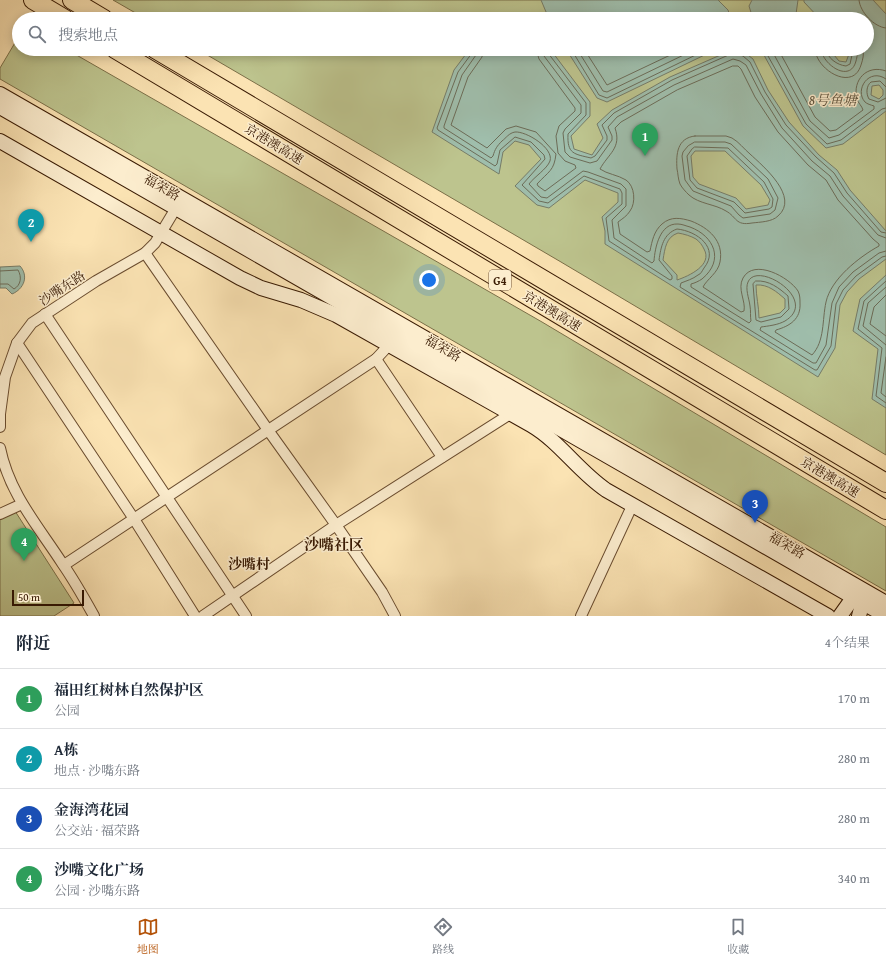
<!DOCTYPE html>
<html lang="zh">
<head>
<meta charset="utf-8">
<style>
  :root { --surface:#fff; --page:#f6f6f7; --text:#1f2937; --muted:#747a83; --line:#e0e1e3; --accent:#b45309 }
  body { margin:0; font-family:"Gentium Book Plus","Noto Serif SC",serif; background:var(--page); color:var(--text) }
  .scale { position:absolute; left:12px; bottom:10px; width:72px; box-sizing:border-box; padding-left:4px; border:2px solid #391a03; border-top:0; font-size:11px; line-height:14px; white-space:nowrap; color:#391a03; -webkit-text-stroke:3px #fcedce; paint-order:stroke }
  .you { position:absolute; left:429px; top:280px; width:14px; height:14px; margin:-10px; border:3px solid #fff; border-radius:50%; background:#1a73e8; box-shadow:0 0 0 6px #1a73e833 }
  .badge { display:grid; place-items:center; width:26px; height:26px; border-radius:50%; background:var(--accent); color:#fff; font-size:13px; font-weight:700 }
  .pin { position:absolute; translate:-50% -33px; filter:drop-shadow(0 1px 2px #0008) }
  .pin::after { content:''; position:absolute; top:21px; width:14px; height:12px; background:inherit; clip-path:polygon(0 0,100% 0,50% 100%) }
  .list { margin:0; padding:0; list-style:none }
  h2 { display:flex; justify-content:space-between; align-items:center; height:52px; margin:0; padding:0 16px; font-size:17px }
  h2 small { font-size:13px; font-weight:400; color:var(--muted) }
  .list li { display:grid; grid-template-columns:26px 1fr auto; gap:12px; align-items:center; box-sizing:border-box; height:60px; padding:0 16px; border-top:1px solid var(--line) }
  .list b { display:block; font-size:15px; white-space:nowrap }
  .list p { margin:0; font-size:13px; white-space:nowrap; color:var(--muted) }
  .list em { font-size:13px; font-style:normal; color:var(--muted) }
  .icon { flex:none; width:22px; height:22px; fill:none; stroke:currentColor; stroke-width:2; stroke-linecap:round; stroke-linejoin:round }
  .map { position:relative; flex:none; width:886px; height:616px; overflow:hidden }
  .search { position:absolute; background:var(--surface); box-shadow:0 2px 10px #0003; left:12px; right:12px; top:12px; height:44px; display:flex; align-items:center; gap:10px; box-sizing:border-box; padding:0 14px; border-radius:22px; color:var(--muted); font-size:15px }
  .sheet { height:292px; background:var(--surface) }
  nav { display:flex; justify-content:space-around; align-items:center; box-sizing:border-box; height:56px; border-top:1px solid var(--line); background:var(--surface); font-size:11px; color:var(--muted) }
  nav a { display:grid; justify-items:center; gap:2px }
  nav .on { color:var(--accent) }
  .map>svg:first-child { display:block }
  .green { fill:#bdc48e; stroke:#7b6f48 }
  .water { fill:#9fbeac; stroke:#767c68; fill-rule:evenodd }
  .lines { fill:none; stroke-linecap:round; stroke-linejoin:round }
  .shore { stroke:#6c6c58; stroke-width:1 }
  .street-casing { stroke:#6a4c2f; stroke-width:12 }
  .secondary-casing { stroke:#391a03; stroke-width:16 }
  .highway-casing { stroke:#391a03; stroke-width:20 }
  .street { stroke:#fcedce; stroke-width:10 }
  .secondary { stroke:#fcedce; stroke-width:14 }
  .highway { stroke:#fbe3b3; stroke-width:18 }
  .labels { text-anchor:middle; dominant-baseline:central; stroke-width:3; stroke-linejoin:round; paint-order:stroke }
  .shield { fill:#fcedce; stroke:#745940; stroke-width:1 }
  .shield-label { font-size:12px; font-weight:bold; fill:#391a03 }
  .street-label { font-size:13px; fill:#391a03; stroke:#fcedce }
  .water-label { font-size:14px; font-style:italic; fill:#5d533e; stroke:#fcedce }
  .neighbourhood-label { font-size:14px; font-weight:bold; fill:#391a03; stroke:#fcedce }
  .quarter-label { font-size:15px; font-weight:bold; fill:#391a03; stroke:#fcedce }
</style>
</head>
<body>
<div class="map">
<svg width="886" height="616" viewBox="0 0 886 616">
  <rect width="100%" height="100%" fill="#fbe3b3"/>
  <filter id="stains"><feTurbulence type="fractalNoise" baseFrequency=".005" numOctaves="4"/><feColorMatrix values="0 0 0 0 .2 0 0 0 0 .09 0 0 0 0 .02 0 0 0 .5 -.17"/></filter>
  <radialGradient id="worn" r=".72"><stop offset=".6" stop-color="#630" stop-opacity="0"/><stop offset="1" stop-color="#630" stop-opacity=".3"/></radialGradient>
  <!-- green -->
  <g class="green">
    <path d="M113,0H886V455L561,262L197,49H867V19H146Z"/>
    <path d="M19,36V49H66L542,322L886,527V591L0,79V68Z"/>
    <path d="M15,511L74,603L54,616H0V518Z"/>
  </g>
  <!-- water -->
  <g class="water">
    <path d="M541,0H718L728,10L731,19H549Z"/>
    <path d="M752,0H798L796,14L803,19H753L749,6Z"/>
    <path d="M804,0H873L886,14V111L843,144L826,148L803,126L765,57L762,49H829L839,61L846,62L849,54L845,49H867V19H820L804,2ZM879,85L883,90V95L879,99L871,95L872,86Z"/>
    <path d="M471,49H550L590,102V116L571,136L574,149L592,155L603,138L597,124L612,110L670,77L732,50L744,52L753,59L768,90L789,122L819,155L837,170L850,190L886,231V259L859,279L847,292L840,305L835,348L818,377L605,244V231L602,217L618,202V193L585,180L549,208L537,205L515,186L541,159L529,145L515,141L503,152L499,174L432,132L454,70L469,50ZM695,151H725L761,185L770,200L768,205L746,209L736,198L699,184L693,177L691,156ZM678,233C684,234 691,236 696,239C700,242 702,245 704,249C713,265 689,276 677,280V275L663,260C665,248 666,237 678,233ZM756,285C768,284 777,292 785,299V308L780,313L759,318C759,307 756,296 756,285Z"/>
    <path d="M566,49H717L607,102L597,98Z"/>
    <path d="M20,266C29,276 24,289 12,294L6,288H0V267Z"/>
    <path d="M886,275V408L872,399L878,349L853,331L860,299Z"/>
  </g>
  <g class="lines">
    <!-- shore -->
    <g class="shore">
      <path d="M859,0C860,12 874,27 886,28"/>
      <path d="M472,49V53L458,72L437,128L438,130L495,166L497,164L500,150L515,137L531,142L544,155L545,159L522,185L539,201L548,203L584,176L620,189L622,193V204L606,218L609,241L670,280L672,279V276L659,260C661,247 663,234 677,229C697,231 720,248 704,268C702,271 701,274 698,275C693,279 686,281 681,283L680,287L815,370H817L831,346L836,304L843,290L856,276L882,257L886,256"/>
      <path d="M477,49L476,55L462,75L444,126V128L491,158L493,156C495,149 497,146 502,141C506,138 509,133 515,132C526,131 554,148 550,161C547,169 534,177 529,184L541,197L547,198L583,171L588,172L621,184L626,189V206L612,220L614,238L652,263L654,261C655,247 660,223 678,224C682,224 686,226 690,227C714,236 725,260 702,279C699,281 695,283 691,284V287L749,323L751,321C750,316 751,311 750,306C749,298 745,289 748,282C757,260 820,300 785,321C778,325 768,326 761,327L760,330L813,363H816L826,345L832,303L839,287L853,272L879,253L886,251"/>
      <path d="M483,49L482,57L468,77L451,125L487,148L506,129L516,126L536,132L556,154C554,171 549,171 537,184L538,186L545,191L576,168L575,165L565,161L558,153L556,136L559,126L575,111V108L539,59L536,49"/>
      <path d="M542,49L544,56L581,105V113L565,129L563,133L565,152L570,157L590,163L597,161L612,140V136L608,127L617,117L674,85L733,59L740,61L746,65L761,94L782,128L812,161L830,176L843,196L878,235L886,238"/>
      <path d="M547,49L548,53L586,103V115L568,134C567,154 574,154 591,158L595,156L607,140V136L602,125L614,113L672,80L733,53L743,56L750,62L765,92L786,125L816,157L834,173L847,193L881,232L886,233"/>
      <path d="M571,49L599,95L607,98L708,49"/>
      <path d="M577,49L603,91L607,92L696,49"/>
      <path d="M584,49L607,85L683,49"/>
      <path d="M766,49L768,56L806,124L827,144L841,140L882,109L886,108"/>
      <path d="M771,49L810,121L829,138L839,135L874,109V106C871,105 867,104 865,102C854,90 869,67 886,79"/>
      <path d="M778,49L815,117L830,131L836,130L863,110C862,106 858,103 857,99C852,80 867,64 886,71"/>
      <path d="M815,49C816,70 853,92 861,65C863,59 864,55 863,49"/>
      <path d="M821,49C822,64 850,84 856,61C857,57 858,54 856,49"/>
      <path d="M826,49C827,58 837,65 846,66L850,64L852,55L850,49"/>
      <path d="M733,66H738L741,69L755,97L778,132L808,165L826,180L838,200L873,239L879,244V246C859,257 831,279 826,302C822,320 825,341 812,355L775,332L776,330C790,326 801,319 800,303C800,299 800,295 798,291C789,277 754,258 743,278C737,289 746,301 744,311L741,312L703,287C707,279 718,273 720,262C724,241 709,228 691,221C681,218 671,216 662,224C654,231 652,241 650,251L647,252L620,234L618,222C622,219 627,216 630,211C636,203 635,186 626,180C618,175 607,174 600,169C608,154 622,148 615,128L621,122L677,90Z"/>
      <path d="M886,87L880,81L871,82C866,86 866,94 869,99L878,102L886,98"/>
      <path d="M695,136H726L732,138C739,142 744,149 750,154C763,166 800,197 778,216C772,222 760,222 752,223C735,226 737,217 726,211C715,204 699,204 689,195C686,192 682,188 680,184C678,179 678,173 677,169C676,154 677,138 695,136Z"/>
      <path d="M695,142H725L731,144L768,179L778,198L775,210L770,214L743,218L739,215L731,206L693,191L685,180L682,156L683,152L688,146Z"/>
      <path d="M695,147L728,148L764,182L773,199L772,207L769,209L745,213L734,202L697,188L690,180L687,156L692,149Z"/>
      <path d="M0,271L18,270C22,277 21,285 14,289L8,284H0"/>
      <path d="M756,281C769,280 779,288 788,296L789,309L781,317L761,322L756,320L753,284Z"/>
      <path d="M886,281L864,301L858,329L882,348L876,396L886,403"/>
      <path d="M886,287L868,303L863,326L886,345"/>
      <path d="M886,295L874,307L870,324L886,336"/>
      <path d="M886,357L881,393L886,397"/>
    </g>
    <!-- street casing -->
    <g class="street-casing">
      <g id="street">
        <path d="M145,253L268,430L336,525L382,592L395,616"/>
        <path d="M45,314L246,616"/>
        <path d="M17,343L134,519L195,616"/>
        <path d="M376,359L442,457"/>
        <path d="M0,427V414L5,377L17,343L32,323L96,281L145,253L155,243L179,203"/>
        <path d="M0,448C9,493 38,526 62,563C74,580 84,598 94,616"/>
        <path d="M0,514L22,504"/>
        <path d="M64,565L376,359L389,345"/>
        <path d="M203,616L336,525L515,411"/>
        <path d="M581,616L632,506"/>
      </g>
    </g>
    <!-- secondary casing -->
    <g class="secondary-casing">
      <g id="secondary">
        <path d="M0,94L886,603"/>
        <path d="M0,107L886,616"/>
        <path d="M0,141L240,278L261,288L301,300L336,315L531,425C560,442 578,471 606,490L828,616"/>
        <path d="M840,616L850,602L860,592"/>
        <path d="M859,616L865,593"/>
      </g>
    </g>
    <!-- highway casing -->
    <g class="highway-casing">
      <g id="highway">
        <path d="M33,0L65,19"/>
        <path d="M72,0L104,19"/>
        <path d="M115,49L886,510"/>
        <path d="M155,49L886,483"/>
      </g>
    </g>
    <!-- street -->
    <use href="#street" class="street"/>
    <!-- secondary -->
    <use href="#secondary" class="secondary"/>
    <!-- highway -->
    <use href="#highway" class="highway"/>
  </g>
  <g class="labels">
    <!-- shield labels -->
    <rect class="shield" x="489" y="270" width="22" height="20" rx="3"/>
    <g class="shield-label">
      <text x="500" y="280">G4</text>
    </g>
    <!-- street labels -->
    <g class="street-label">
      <text transform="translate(274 144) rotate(31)">京港澳高速</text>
      <text transform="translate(162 187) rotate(30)">福荣路</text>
      <text transform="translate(62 288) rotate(-33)">沙嘴东路</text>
      <text transform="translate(552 311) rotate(31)">京港澳高速</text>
      <text transform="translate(443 348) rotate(30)">福荣路</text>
      <text transform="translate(830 477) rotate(31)">京港澳高速</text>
      <text transform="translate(787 545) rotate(30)">福荣路</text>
    </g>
    <!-- water labels -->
    <g class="water-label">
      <text x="833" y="100">8号鱼塘</text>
    </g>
    <!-- neighbourhood labels -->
    <g class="neighbourhood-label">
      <text x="249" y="564">沙嘴村</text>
    </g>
    <!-- quarter labels -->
    <g class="quarter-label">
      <text x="334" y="544">沙嘴社区</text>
    </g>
  </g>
  <rect width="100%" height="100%" filter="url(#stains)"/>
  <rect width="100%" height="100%" fill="url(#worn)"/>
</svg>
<div class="scale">50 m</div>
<div class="you"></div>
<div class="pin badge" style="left:645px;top:156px;background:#2e9e5b">1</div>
<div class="pin badge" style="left:31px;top:242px;background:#0f9aa8">2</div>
<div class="pin badge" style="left:755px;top:523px;background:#1a4fb4">3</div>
<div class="pin badge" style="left:24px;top:561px;background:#2e9e5b">4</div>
<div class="search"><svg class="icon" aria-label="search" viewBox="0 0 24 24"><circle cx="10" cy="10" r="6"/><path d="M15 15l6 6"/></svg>搜索地点</div>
</div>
<section class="sheet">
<h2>附近<small>4个结果</small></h2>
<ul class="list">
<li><span class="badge" style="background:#2e9e5b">1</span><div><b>福田红树林自然保护区</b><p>公园</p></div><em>170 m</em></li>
<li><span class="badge" style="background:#0f9aa8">2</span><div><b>A栋</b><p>地点 · 沙嘴东路</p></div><em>280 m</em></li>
<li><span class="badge" style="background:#1a4fb4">3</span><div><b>金海湾花园</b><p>公交站 · 福荣路</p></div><em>280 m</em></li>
<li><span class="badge" style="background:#2e9e5b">4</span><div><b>沙嘴文化广场</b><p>公园 · 沙嘴东路</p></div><em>340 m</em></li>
</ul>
</section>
<nav>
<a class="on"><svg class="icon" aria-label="map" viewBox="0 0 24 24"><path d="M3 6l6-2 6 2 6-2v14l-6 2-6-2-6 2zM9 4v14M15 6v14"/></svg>地图</a>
<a><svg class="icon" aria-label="directions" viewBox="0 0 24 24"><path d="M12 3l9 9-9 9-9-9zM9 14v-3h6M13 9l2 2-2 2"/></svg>路线</a>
<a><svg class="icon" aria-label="saved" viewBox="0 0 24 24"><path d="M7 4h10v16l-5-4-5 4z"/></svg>收藏</a>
</nav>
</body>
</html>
